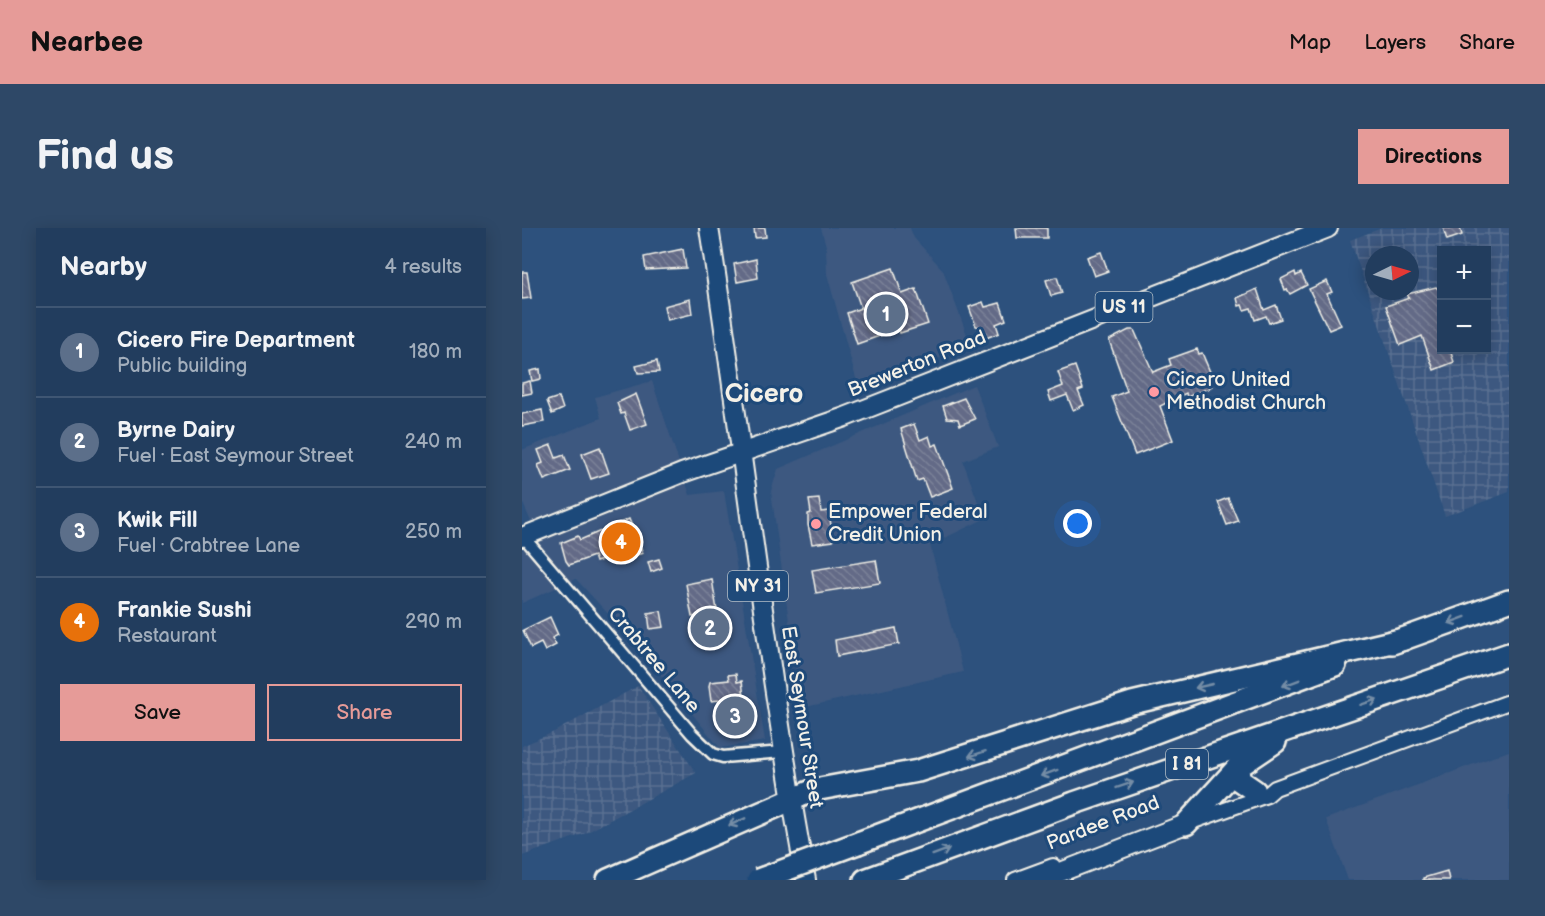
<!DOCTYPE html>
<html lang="en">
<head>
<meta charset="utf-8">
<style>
  :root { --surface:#223d5e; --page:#2e4867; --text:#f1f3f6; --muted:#a2aebc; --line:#3f5673; --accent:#e69b98 }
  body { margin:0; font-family:"Balsamiq Sans",sans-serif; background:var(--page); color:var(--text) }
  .controls { position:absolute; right:18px; top:18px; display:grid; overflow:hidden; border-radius:0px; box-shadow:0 3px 15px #0003 }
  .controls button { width:54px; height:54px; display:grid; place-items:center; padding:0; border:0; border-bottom:2px solid var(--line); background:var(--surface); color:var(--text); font:30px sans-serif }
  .compass { position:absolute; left:843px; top:18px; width:54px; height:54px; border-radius:50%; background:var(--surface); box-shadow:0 3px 15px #0003; rotate:85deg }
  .you { position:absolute; left:556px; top:296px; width:21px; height:21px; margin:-15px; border:4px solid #fff; border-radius:50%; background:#1a73e8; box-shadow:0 0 0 9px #1a73e833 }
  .badge { display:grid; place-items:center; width:39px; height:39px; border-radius:50%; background:var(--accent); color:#fff; font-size:20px; font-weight:700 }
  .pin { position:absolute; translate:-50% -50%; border:3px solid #fff; box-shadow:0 2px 6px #0006 }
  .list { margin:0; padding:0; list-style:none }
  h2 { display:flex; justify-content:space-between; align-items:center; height:78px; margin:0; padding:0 24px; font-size:26px }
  h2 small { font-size:20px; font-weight:400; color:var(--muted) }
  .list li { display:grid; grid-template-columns:39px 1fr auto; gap:18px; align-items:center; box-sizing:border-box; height:90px; padding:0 24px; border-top:2px solid var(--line) }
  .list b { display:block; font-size:22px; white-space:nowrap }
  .list p { margin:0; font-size:20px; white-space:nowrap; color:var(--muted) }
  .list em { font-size:20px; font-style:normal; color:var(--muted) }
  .actions { display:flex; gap:12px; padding:18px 24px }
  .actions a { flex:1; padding:14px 0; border:2px solid var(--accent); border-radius:0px; text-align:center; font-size:21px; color:var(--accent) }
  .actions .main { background:var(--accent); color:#111 }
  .map { position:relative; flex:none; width:987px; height:652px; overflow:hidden; border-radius:0px }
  header { display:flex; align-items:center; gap:36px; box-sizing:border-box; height:84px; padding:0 30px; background:var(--accent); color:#111 }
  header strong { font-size:28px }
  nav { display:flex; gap:33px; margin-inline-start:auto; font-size:21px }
  .intro { display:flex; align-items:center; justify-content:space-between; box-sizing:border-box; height:144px; padding:0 36px }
  h1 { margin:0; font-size:42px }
  .button { padding:15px 27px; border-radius:0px; background:var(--accent); color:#111; font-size:21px; font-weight:700 }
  main { display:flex; gap:36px; padding:0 36px }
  aside { flex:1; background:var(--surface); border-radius:0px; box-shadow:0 3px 15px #0003 }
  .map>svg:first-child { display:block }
  .built { fill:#3d5980 }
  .industrial { fill:url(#industrial-grid); fill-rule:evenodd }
  .building { fill:url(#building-back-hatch); stroke:#f4f1e8; stroke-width:1.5 }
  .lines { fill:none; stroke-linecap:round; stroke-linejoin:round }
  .minor-casing { stroke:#f4f1e8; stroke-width:15 }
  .tertiary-casing { stroke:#f4f1e8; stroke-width:18 }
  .primary-casing { stroke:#f4f1e8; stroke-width:22 }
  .trunk-casing { stroke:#f4f1e8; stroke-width:22 }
  .motorway-casing { stroke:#f4f1e8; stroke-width:26 }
  .minor { stroke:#1f4a7a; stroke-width:10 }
  .tertiary { stroke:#1f4a7a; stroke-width:14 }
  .primary { stroke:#1f4a7a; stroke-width:18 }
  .trunk { stroke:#1f4a7a; stroke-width:18 }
  .motorway { stroke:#1f4a7a; stroke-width:21 }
  .motorway-bridge-casing { stroke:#f4f1e8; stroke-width:26; stroke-linecap:butt }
  .motorway-bridge { stroke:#1f4a7a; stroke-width:21 }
  .oneway { stroke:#748da6 }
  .poi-dot { fill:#ff9aa2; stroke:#1f4a7a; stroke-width:2 }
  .labels { text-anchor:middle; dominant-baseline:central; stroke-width:6; stroke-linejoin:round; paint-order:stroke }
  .shield { fill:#1f4a7a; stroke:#b4bfc7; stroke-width:1.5 }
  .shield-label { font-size:18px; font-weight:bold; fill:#f4f1e8 }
  .street-label { font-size:20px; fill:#f4f1e8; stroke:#1f4a7a }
  .poi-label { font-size:20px; fill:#f4f1e8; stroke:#1f4a7a; text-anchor:start }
  .district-label { font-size:26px; font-weight:bold; fill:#f4f1e8; stroke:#1f4a7a }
</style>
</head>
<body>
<header>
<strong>Nearbee</strong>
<nav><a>Map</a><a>Layers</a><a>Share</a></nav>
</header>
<div class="intro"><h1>Find us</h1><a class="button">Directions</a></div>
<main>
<aside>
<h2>Nearby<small>4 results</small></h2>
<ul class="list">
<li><span class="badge" style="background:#5c6f8a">1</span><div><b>Cicero Fire Department</b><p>Public building</p></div><em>180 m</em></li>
<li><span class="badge" style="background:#5c6f8a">2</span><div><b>Byrne Dairy</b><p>Fuel · East Seymour Street</p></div><em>240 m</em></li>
<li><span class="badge" style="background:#5c6f8a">3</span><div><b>Kwik Fill</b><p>Fuel · Crabtree Lane</p></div><em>250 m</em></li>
<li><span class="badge" style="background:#e8710a">4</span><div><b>Frankie Sushi</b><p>Restaurant</p></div><em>290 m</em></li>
</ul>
<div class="actions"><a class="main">Save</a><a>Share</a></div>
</aside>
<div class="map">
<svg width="987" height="652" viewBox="0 0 987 652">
  <defs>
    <pattern id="industrial-grid" width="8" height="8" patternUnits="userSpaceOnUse" patternTransform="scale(1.5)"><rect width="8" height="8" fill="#3d5980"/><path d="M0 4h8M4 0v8" fill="none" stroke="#5a7192"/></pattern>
    <pattern id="building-back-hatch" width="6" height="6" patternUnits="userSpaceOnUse" patternTransform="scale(1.5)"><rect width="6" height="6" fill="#636b87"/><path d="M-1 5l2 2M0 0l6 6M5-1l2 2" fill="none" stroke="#7a8198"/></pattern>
  </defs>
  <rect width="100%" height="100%" fill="#2d517d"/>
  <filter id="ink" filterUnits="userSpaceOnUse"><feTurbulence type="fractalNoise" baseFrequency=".0167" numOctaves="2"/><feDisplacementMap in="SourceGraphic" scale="12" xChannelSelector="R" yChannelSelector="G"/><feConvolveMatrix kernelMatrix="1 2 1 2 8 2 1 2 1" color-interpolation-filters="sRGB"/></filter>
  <g filter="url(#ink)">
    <!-- built -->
    <g class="built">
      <path d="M299,0H388L392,10L421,42L449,118L337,161L305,46L304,18Z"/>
      <path d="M130,153L168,267L202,263L243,513L198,520L112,414L54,351L0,375V322L18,314L0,273V222L79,190L73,169Z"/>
      <path d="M452,157L476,219L441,233L462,291L408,317L441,444L279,480L249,263L256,241Z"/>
      <path d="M987,523V652H826L804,591Z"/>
    </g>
    <!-- industrial -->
    <g class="industrial">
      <path d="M860,0H987V264L923,288L828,12ZM920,22H964V122H920ZM852,27H888V63H852Z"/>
      <path d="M116,458L174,545L64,605L0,628V518L32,504Z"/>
    </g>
    <!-- building -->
    <g class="building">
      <path d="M232,0H243L244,9L233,10Z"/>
      <path d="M494,0H525V10H495Z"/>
      <path d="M921,0H938L940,7L925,12Z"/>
      <path d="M161,21L164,40L124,42L122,29Z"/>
      <path d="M579,24L586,43L572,48L565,29Z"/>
      <path d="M234,31L236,50L215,54L212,36Z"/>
      <path d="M371,40L380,66L394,61L406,96L378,105L377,101L335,116L325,85L339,80L330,54Z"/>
      <path d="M0,44H5L9,70L0,71Z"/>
      <path d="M773,44L774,48L779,45L785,57L768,66L765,61L763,62L759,51Z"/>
      <path d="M535,49L540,65L529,68L524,52Z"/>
      <path d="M805,53L810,64L805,66L819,97L807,102L787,61Z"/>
      <path d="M914,59L920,65V122H928L932,134L912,142L900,108L878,117L864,78L887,70L885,66Z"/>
      <path d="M735,61L742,82L754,77L759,91L747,95L744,88L733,92L729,80L722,82L720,77L717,78L715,70Z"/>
      <path d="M168,71L170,86L145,92L142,78Z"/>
      <path d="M461,74L463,79L478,75L484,92L474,96L477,105L464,110L461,100L454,98L447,79Z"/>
      <path d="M607,102H612L631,144L649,137L647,131L675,121L677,126L680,125L691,151L687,153L690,159L665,169L664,165L638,178L651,212L613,227L590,169L605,163L587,112Z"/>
      <path d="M135,133L137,144L116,145L114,138Z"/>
      <path d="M553,138L561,161L556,163L562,177L551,182L545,167L529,173L526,164L541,158L536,144Z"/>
      <path d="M18,141L19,151L10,153L8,143Z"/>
      <path d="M8,153L10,165L0,167V155Z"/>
      <path d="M114,166L125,196L108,202L102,185L99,186L95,175Z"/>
      <path d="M37,169L41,181L30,186L25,173Z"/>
      <path d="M442,170L453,191L438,197L436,191L425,190L421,178Z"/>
      <path d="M20,182L22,194L0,198V186Z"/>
      <path d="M392,196L398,212L407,208L410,218L415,216L431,260L408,269L401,251L395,253L379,201Z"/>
      <path d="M29,217L34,230L42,227L48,242L22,252L16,237L21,235L16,222Z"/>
      <path d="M78,219L87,245L69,251L60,226Z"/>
      <path d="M706,270L716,293L705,297L696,274Z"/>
      <path d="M297,271L299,284L307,283L311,313L290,316L286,297V286L289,285L287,272Z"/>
      <path d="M107,291L121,325L91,334L89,329L74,334L72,328L47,337L44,333L39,315L56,308L58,312Z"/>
      <path d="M137,331L140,340L129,344L126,334Z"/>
      <path d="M354,332L358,355L294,365L290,342Z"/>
      <path d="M190,351L200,414L182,418L177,388L170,389L164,356Z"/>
      <path d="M139,383L142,399L128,401L126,385Z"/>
      <path d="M28,389L36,407L30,410L34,417L23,423L19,415L9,420L1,402Z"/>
      <path d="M374,400L377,416L315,428L313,412Z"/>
      <path d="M214,446L215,454L220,453L222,469H219L223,500L212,501L207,471L189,473L187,458L188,454L207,452L206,447Z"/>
      <path d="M925,643L927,652H901V650Z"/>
    </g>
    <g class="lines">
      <!-- minor casing -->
      <g class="minor-casing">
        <path id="minor" d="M0,307L170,506L191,526L201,529L261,524"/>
      </g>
      <!-- tertiary casing -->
      <g class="tertiary-casing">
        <g id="tertiary">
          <path d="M669,594L745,567L753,560L987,474"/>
          <path d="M493,652L531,638"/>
        </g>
      </g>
      <!-- primary casing -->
      <g class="primary-casing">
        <path id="primary" d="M0,309L160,245L323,189L806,0"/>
      </g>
      <!-- trunk casing -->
      <g class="trunk-casing">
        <g id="trunk">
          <path d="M187,0C221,217 244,436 284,652"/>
          <path d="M518,652L664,596"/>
        </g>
      </g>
      <!-- motorway casing -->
      <g class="motorway-casing">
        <g id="motorway">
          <path d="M870,415L987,373"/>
          <path d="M716,539L717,552L733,563"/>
          <path d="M664,596L716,539L753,514"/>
          <path d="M336,615L813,437"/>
          <path d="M86,652L292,562L396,543L610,475L882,411"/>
          <path d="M343,652L552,575L987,426"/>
        </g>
      </g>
      <!-- minor -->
      <use href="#minor" class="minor"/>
      <!-- tertiary -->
      <use href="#tertiary" class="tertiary"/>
      <!-- primary -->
      <use href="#primary" class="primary"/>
      <!-- trunk -->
      <use href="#trunk" class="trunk"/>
      <!-- motorway -->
      <use href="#motorway" class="motorway"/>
      <!-- motorway-bridge casing -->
      <g class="motorway-bridge-casing">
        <path id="motorway-bridge" d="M236,652L336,615"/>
      </g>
      <!-- motorway-bridge -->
      <use href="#motorway-bridge" class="motorway-bridge"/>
    </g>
    <!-- one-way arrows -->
    <defs><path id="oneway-shaft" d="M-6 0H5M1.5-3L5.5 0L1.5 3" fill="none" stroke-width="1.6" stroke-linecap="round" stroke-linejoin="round" transform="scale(1.5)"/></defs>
    <g class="oneway">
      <use href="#oneway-shaft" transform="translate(935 392) rotate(160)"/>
      <use href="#oneway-shaft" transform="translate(769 455) rotate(159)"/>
      <use href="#oneway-shaft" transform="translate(682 458) rotate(167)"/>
      <use href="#oneway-shaft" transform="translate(847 474) rotate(-18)"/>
      <use href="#oneway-shaft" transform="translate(455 526) rotate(162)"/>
      <use href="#oneway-shaft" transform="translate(527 545) rotate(160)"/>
      <use href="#oneway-shaft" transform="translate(603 557) rotate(-19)"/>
      <use href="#oneway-shaft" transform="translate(215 594) rotate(156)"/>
      <use href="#oneway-shaft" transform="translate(419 624) rotate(-20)"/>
    </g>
  </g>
  <!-- markers -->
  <g class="poi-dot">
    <circle cx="632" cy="164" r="6"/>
    <circle cx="294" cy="296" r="6"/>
  </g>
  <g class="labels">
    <!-- shield labels -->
    <g class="shield">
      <rect x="573.5" y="64" width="57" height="30" rx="4.5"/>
      <rect x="206" y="343" width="60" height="30" rx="4.5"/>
      <rect x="644" y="521" width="42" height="30" rx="4.5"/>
    </g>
    <g class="shield-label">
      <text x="602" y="79">US 11</text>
      <text x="236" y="358">NY 31</text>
      <text x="665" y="536">I 81</text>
    </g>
    <!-- street labels -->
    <g class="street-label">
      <text transform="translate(395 136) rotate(-22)">Brewerton Road</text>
      <text transform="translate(132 432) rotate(50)">Crabtree Lane</text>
      <text transform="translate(280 489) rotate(81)">East Seymour Street</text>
      <text transform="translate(581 595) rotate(-21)">Pardee Road</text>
    </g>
    <!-- poi labels -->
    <g class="poi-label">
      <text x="644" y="152">Cicero United<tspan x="644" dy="23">Methodist Church</tspan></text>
      <text x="306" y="284">Empower Federal<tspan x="306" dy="23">Credit Union</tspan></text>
    </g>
    <!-- district labels -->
    <g class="district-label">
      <text x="242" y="166">Cicero</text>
    </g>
  </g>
</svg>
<div class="controls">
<button>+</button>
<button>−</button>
</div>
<svg class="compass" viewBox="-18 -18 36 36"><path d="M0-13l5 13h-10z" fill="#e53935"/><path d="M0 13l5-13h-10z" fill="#a2aebc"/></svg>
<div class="you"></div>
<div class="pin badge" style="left:364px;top:86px;background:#5c6f8a">1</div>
<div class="pin badge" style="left:188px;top:400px;background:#5c6f8a">2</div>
<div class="pin badge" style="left:213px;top:488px;background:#5c6f8a">3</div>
<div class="pin badge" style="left:99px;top:314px;background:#e8710a">4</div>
</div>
</main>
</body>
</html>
